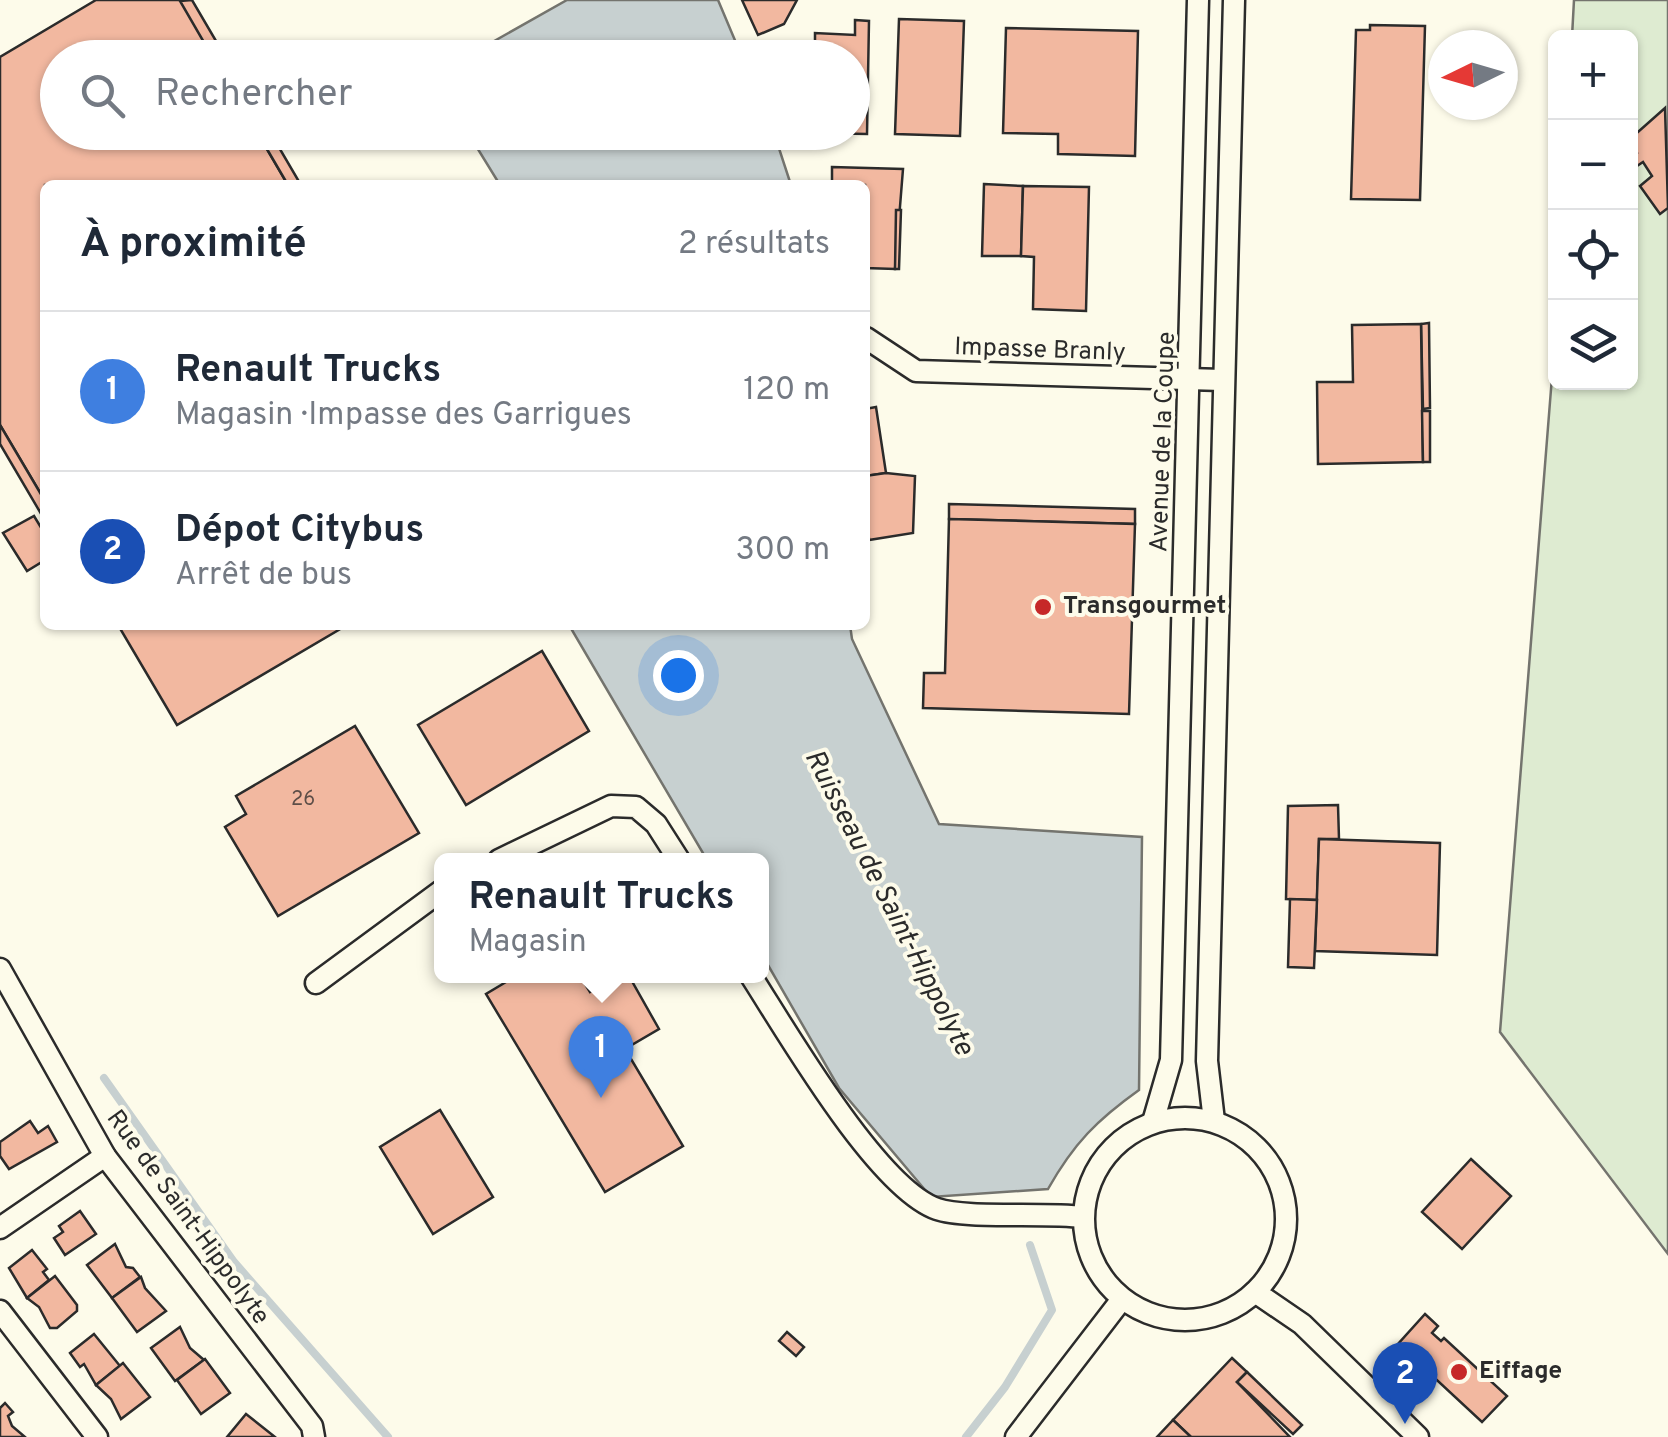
<!DOCTYPE html>
<html lang="fr">
<head>
<meta charset="utf-8">
<style>
  :root { --surface:#fff; --page:#f2f2f3; --text:#1f2937; --muted:#747a83; --line:#e0e1e3; --accent:#c62828 }
  body { margin:0; font-family:Overpass,sans-serif; background:var(--page); color:var(--text) }
  .controls { position:absolute; right:30px; top:30px; display:grid; overflow:hidden; border-radius:15px; box-shadow:0 2px 8px #0004 }
  .controls button { width:90px; height:90px; display:grid; place-items:center; padding:0; border:0; border-bottom:2px solid var(--line); background:var(--surface); color:var(--text); font:50px sans-serif }
  .compass { position:absolute; left:1428px; top:30px; width:90px; height:90px; border-radius:50%; background:var(--surface); box-shadow:0 2px 8px #0004; rotate:265deg }
  .you { position:absolute; left:678px; top:675px; width:35px; height:35px; margin:-25px; border:8px solid #fff; border-radius:50%; background:#1a73e8; box-shadow:0 0 0 15px #1a73e833 }
  .badge { display:grid; place-items:center; width:65px; height:65px; border-radius:50%; background:var(--accent); color:#fff; font-size:32px; font-weight:700 }
  .pin { position:absolute; translate:-50% -82px; filter:drop-shadow(0 2px 5px #0008) }
  .pin::after { content:''; position:absolute; top:52px; width:35px; height:30px; background:inherit; clip-path:polygon(0 0,100% 0,50% 100%) }
  .popup { position:absolute; left:434px; top:853px; width:335px; height:130px; box-sizing:border-box; display:grid; place-content:center; border-radius:15px; background:var(--surface); filter:drop-shadow(0 2px 8px #0005); font-size:32px; white-space:nowrap; color:var(--muted) }
  .popup b { font-size:38px; color:var(--text) }
  .popup::after { content:''; position:absolute; left:50%; top:100%; margin-left:-20px; border:20px solid transparent; border-top-color:var(--surface) }
  .list { margin:0; padding:0; list-style:none }
  h2 { display:flex; justify-content:space-between; align-items:center; height:130px; margin:0; padding:0 40px; font-size:42px }
  h2 small { font-size:32px; font-weight:400; color:var(--muted) }
  .list li { display:grid; grid-template-columns:65px 1fr auto; gap:30px; align-items:center; box-sizing:border-box; height:160px; padding:0 40px; border-top:2px solid var(--line) }
  .list b { display:block; font-size:38px; white-space:nowrap }
  .list p { margin:0; font-size:32px; white-space:nowrap; color:var(--muted) }
  .list em { font-size:32px; font-style:normal; color:var(--muted) }
  .icon { flex:none; width:55px; height:55px; fill:none; stroke:currentColor; stroke-width:2; stroke-linecap:round; stroke-linejoin:round }
  .map { position:relative; flex:none; width:1668px; height:1437px; overflow:hidden }
  .search { position:absolute; background:var(--surface); box-shadow:0 2px 8px #0004; left:40px; top:40px; width:830px; height:110px; display:flex; align-items:center; gap:25px; box-sizing:border-box; padding:0 35px; border-radius:55px; color:var(--muted); font-size:38px }
  .panel { position:absolute; background:var(--surface); box-shadow:0 2px 8px #0004; left:40px; top:180px; width:830px; height:450px; border-radius:15px }
  .map>svg:first-child { display:block }
  .green { fill:#deebd1; stroke:#74746e; stroke-width:2.5 }
  .water { fill:#c7d0d0; stroke:#74746e; stroke-width:2.5 }
  .lines { fill:none; stroke-linecap:round; stroke-linejoin:round }
  .stream { stroke:#c7d0d0; stroke-width:8 }
  .building { fill:#f2b8a0; stroke:#2b2b2b; stroke-width:2.5 }
  .minor-casing { stroke:#2b2b2b; stroke-width:25 }
  .minor { stroke:#fdfbea; stroke-width:20 }
  .poi-dot { fill:#c62828; stroke:#fdfbea; stroke-width:4 }
  .labels { text-anchor:middle; dominant-baseline:central; stroke-width:8; stroke-linejoin:round; paint-order:stroke }
  .number-label { font-size:20px; fill:#5d4e48 }
  .street-label { font-size:25px; fill:#2b2b2b; stroke:#fdfbea }
  .poi-label { font-size:25px; font-weight:bold; fill:#2b2b2b; stroke:#fdfbea; text-anchor:start }
  .water-label { font-size:28px; font-style:italic; fill:#2b2b2b; stroke:#fdfbea }
</style>
</head>
<body>
<div class="map">
<svg width="1668" height="1437" viewBox="0 0 1668 1437">
  <rect width="100%" height="100%" fill="#fdfbea"/>
  <!-- green -->
  <path class="green" d="M1574,0H1668V1254L1500,1032L1555,339L1556,382H1630V38L1572,37Z"/>
  <!-- water -->
  <g class="water">
    <path d="M567,0H718L742,57H466Z"/>
    <path d="M468,133H774L791,185H500Z"/>
    <path d="M569,625H850L852,639L939,824L1142,837L1139,1090C1097,1120 1074,1143 1048,1189L931,1197L839,1088L761,953V860H707Z"/>
  </g>
  <g class="lines">
    <!-- stream -->
    <g class="stream">
      <path d="M104,1078L234,1262L388,1437"/>
      <path d="M966,1437L1005,1387L1052,1310L1030,1245"/>
    </g>
  </g>
  <!-- building -->
  <g class="building">
    <path d="M96,0H182L213,58H58V132H257L288,185H45V501L0,425V57Z"/>
    <path d="M192,0L226,58H213L180,1Z"/>
    <path d="M742,0H797L784,24L758,35Z"/>
    <path d="M899,19L964,21L960,136L895,134Z"/>
    <path d="M855,20L869,21L867,134L813,133L852,132V58H815V33L855,35Z"/>
    <path d="M1370,25L1425,26L1420,200L1351,199L1356,30H1370Z"/>
    <path d="M1006,28L1138,31L1135,156L1058,154V134L1003,133Z"/>
    <path d="M1665,108L1668,208L1660,214L1640,186L1652,176L1643,162L1637,166L1632,157L1637,153L1630,139Z"/>
    <path d="M257,132H270L301,185H288Z"/>
    <path d="M832,167L903,169L895,269L865,268V185H832Z"/>
    <path d="M984,184L1023,186L1021,256H982Z"/>
    <path d="M1023,186L1089,187L1086,311L1033,309L1034,257L1021,256Z"/>
    <path d="M896,210H901L899,269H895Z"/>
    <path d="M1429,323L1430,408L1423,409L1421,324Z"/>
    <path d="M1421,324L1423,462L1318,464L1317,382H1353L1352,325Z"/>
    <path d="M876,407L886,473L865,476V409Z"/>
    <path d="M1422,411H1430V462H1423Z"/>
    <path d="M0,425L45,501L40,512L0,444Z"/>
    <path d="M886,473L915,476L913,533L869,540L865,476Z"/>
    <path d="M949,504L1135,509V524L949,519Z"/>
    <path d="M34,516L45,534V560L27,571L3,533Z"/>
    <path d="M949,519L1135,524L1129,714L923,708L924,673H945Z"/>
    <path d="M118,625H347L177,725Z"/>
    <path d="M542,651L589,731L466,805L418,725Z"/>
    <path d="M355,726L419,833L278,916L225,827L246,814L236,796Z"/>
    <path d="M1338,805L1339,839H1319L1317,900L1286,899L1288,806Z"/>
    <path d="M1319,839L1440,843L1437,955L1315,951Z"/>
    <path d="M1290,899L1317,900L1314,968L1288,967Z"/>
    <path d="M516,976H580L590,992L616,976H629L659,1029L625,1049L683,1146L605,1192L486,994Z"/>
    <path d="M440,1110L493,1197L433,1234L380,1147Z"/>
    <path d="M30,1121L38,1133L48,1126L57,1142L9,1169L0,1156V1142Z"/>
    <path d="M1471,1159L1511,1196L1462,1249L1422,1212Z"/>
    <path d="M80,1211L96,1234L65,1255L54,1238L63,1232L59,1226Z"/>
    <path d="M115,1244L126,1267L133,1268L140,1277L112,1298L87,1265Z"/>
    <path d="M32,1250L47,1269L43,1272L49,1280L27,1298L9,1268Z"/>
    <path d="M55,1276L77,1305V1311L57,1328H50L39,1307L27,1298Z"/>
    <path d="M141,1277L145,1288L166,1311L137,1332L112,1298Z"/>
    <path d="M1425,1314L1438,1326L1432,1333L1441,1341L1444,1338L1507,1396L1482,1422L1398,1344Z"/>
    <path d="M180,1327L190,1348L204,1360L175,1381L151,1348Z"/>
    <path d="M787,1332L804,1347L796,1356L779,1341Z"/>
    <path d="M94,1334L120,1366L96,1385L84,1364L80,1367L70,1353Z"/>
    <path d="M1232,1358L1247,1372L1237,1382L1290,1437H1191L1173,1420Z"/>
    <path d="M205,1359L230,1393L201,1414L177,1380Z"/>
    <path d="M123,1363L150,1397L121,1419L111,1399L96,1385Z"/>
    <path d="M1247,1372L1302,1425L1293,1434L1237,1382Z"/>
    <path d="M5,1403L13,1412L8,1416L12,1426L25,1437H0V1408Z"/>
    <path d="M246,1414L275,1437H227Z"/>
    <path d="M1173,1420L1191,1437H1157Z"/>
  </g>
  <g class="lines">
    <!-- minor casing -->
    <g class="minor-casing">
      <g id="minor">
        <path d="M866,338L916,371L1222,380"/>
        <path d="M499,860L611,806L636,807L656,824L679,860"/>
        <path d="M0,969L105,1156L312,1426L314,1437"/>
        <path d="M751,976C787,1032 877,1188 937,1209C965,1219 1046,1212 1083,1217"/>
        <path d="M316,983L441,891"/>
        <circle cx="1185" cy="1219" r="101"/>
        <path d="M1214,1121L1207,1061L1234,0"/>
        <path d="M1153,1122L1171,1060L1198,0"/>
        <path d="M0,1228L105,1156"/>
        <path d="M1255,1292L1302,1324L1418,1437"/>
        <path d="M0,1311L97,1437"/>
        <path d="M1016,1437L1122,1299"/>
      </g>
    </g>
    <!-- minor -->
    <use href="#minor" class="minor"/>
  </g>
  <!-- markers -->
  <g class="poi-dot">
    <circle cx="1043" cy="607" r="10"/>
    <circle cx="1459" cy="1372" r="10"/>
  </g>
  <g class="labels">
    <!-- number labels -->
    <g class="number-label">
      <text x="303" y="800">26</text>
    </g>
    <!-- street labels -->
    <g class="street-label">
      <text transform="translate(1040 351) rotate(2)">Impasse Branly</text>
      <text transform="translate(1164 442) rotate(-88)">Avenue de la Coupe</text>
      <text transform="translate(187 1218) rotate(54)">Rue de Saint-Hippolyte</text>
    </g>
    <!-- poi labels -->
    <g class="poi-label">
      <text x="1063" y="607">Transgourmet</text>
      <text x="1479" y="1372">Eiffage</text>
    </g>
    <!-- water labels -->
    <g class="water-label">
      <text transform="translate(888 903) rotate(63)">Ruisseau de Saint-Hippolyte</text>
    </g>
  </g>
</svg>
<div class="controls">
<button>+</button>
<button>−</button>
<button><svg class="icon" aria-label="locate" viewBox="0 0 24 24"><circle cx="12" cy="12" r="6"/><path d="M12 2v4M12 18v4M2 12h4M18 12h4"/></svg></button>
<button><svg class="icon" aria-label="layers" viewBox="0 0 24 24"><path d="M12 4l9 5-9 5-9-5zM3 14l9 5 9-5"/></svg></button>
</div>
<svg class="compass" viewBox="-18 -18 36 36"><path d="M0-13l5 13h-10z" fill="#e53935"/><path d="M0 13l5-13h-10z" fill="#747a83"/></svg>
<div class="you"></div>
<div class="pin badge" style="left:601px;top:1098px;background:#3f7fe0">1</div>
<div class="popup"><b>Renault Trucks</b>Magasin</div>
<div class="pin badge" style="left:1405px;top:1424px;background:#1a4fb4">2</div>
<div class="search"><svg class="icon" aria-label="search" viewBox="0 0 24 24"><circle cx="10" cy="10" r="6"/><path d="M15 15l6 6"/></svg>Rechercher</div>
<section class="panel">
<h2>À proximité<small>2 résultats</small></h2>
<ul class="list">
<li><span class="badge" style="background:#3f7fe0">1</span><div><b>Renault Trucks</b><p>Magasin · Impasse des Garrigues</p></div><em>120 m</em></li>
<li><span class="badge" style="background:#1a4fb4">2</span><div><b>Dépot Citybus</b><p>Arrêt de bus</p></div><em>300 m</em></li>
</ul>
</section>
</div>
</body>
</html>
